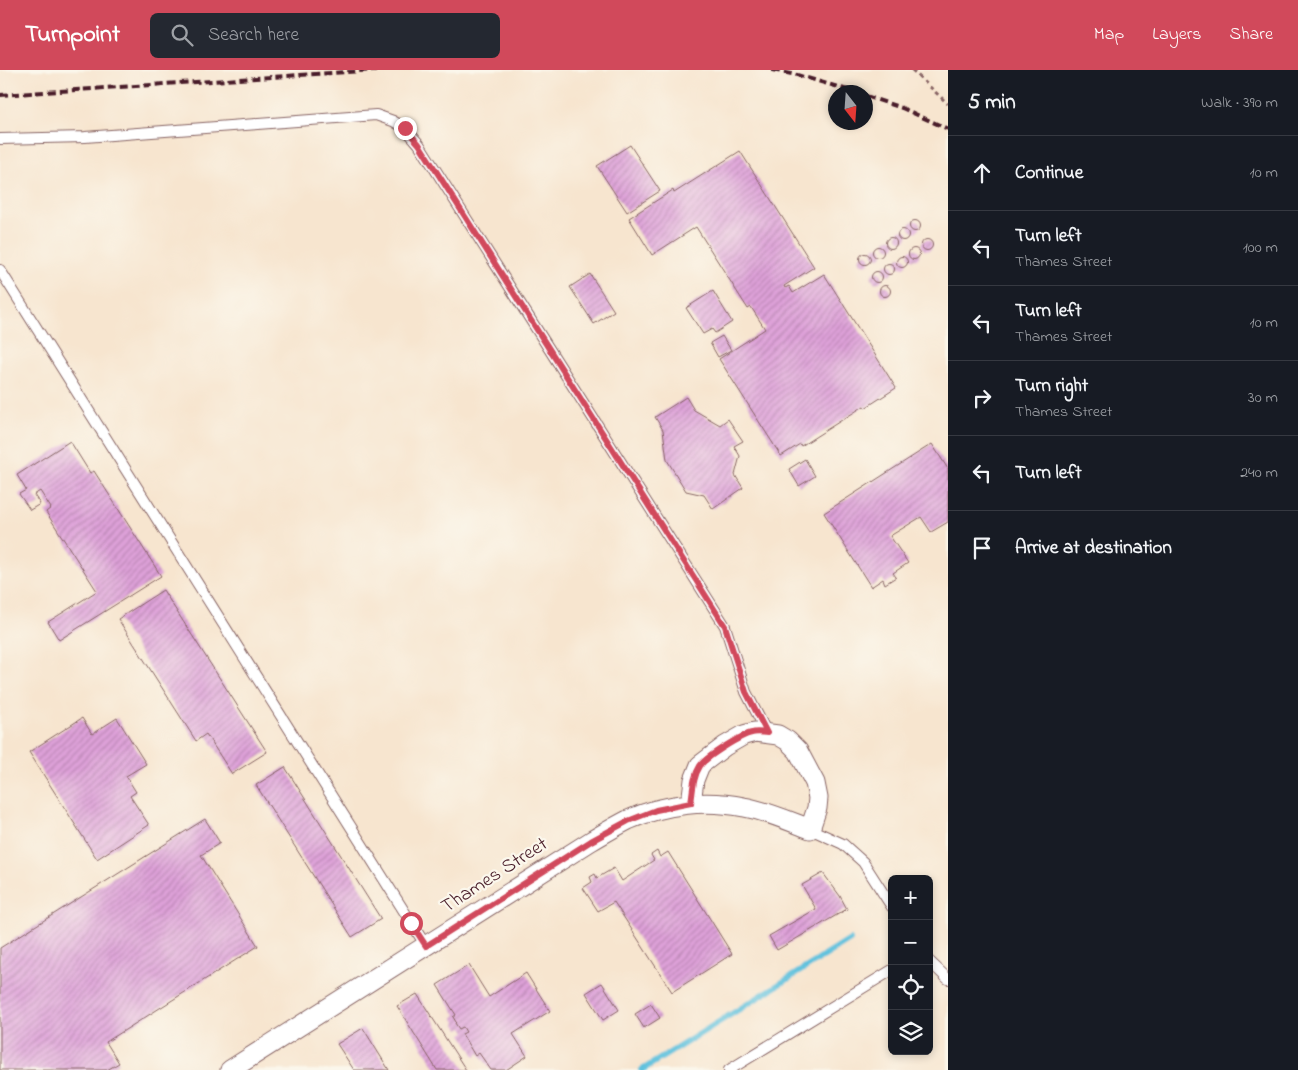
<!DOCTYPE html>
<html lang="en">
<head>
<meta charset="utf-8">
<style>
  :root { --surface:#171b24; --page:#242831; --text:#f1f3f6; --muted:#9ea1a6; --line:#363941; --accent:#d1495b }
  body { margin:0; font-family:"Indie Flower",sans-serif; background:var(--page); color:var(--text) }
  .controls { position:absolute; right:15px; bottom:15px; display:grid; overflow:hidden; border-radius:8px; box-shadow:0 2px 8px #0003 }
  .controls button { width:45px; height:45px; display:grid; place-items:center; padding:0; border:0; border-bottom:1px solid var(--line); background:var(--surface); color:var(--text); font:25px sans-serif }
  .compass { position:absolute; left:828px; top:15px; width:45px; height:45px; border-radius:50%; background:var(--surface); box-shadow:0 2px 8px #0003; rotate:163deg }
  .stop { position:absolute; width:15px; height:15px; margin:-11px; border:4px solid #d1495b; border-radius:50%; background:#fff }
  .stop.end { background:#d1495b; border-color:#fff; box-shadow:0 1px 5px #0008 }
  .list { margin:0; padding:0; list-style:none }
  h2 { display:flex; justify-content:space-between; align-items:center; height:65px; margin:0; padding:0 20px; font-size:21px }
  h2 small { font-size:16px; font-weight:400; color:var(--muted) }
  .list li { display:grid; grid-template-columns:32px 1fr auto; gap:15px; align-items:center; box-sizing:border-box; height:75px; padding:0 20px; border-top:1px solid var(--line) }
  .list b { display:block; font-size:19px; white-space:nowrap }
  .list p { margin:0; font-size:16px; white-space:nowrap; color:var(--muted) }
  .list em { font-size:16px; font-style:normal; color:var(--muted) }
  .icon { flex:none; width:28px; height:28px; fill:none; stroke:currentColor; stroke-width:2; stroke-linecap:round; stroke-linejoin:round }
  .map { position:relative; flex:none; width:948px; height:1000px; overflow:hidden }
  header { display:flex; align-items:center; gap:30px; box-sizing:border-box; height:70px; padding:0 25px; background:var(--accent); color:#fff }
  header strong { font-size:24px }
  nav { display:flex; gap:28px; margin-inline-start:auto; font-size:18px }
  .search { width:350px; height:45px; background:var(--page); display:flex; align-items:center; gap:12px; box-sizing:border-box; padding:0 18px; border-radius:8px; color:var(--muted); font-size:19px }
  main { display:flex }
  aside { flex:1; background:var(--surface) }
  .map>svg:first-child { display:block }
  .lines { fill:none; stroke-linecap:round; stroke-linejoin:round }
  .stream { stroke:#5fc1dd; stroke-width:6 }
  .building { fill:url(#building-hatch) }
  .service-casing { stroke:#876464; stroke-width:12 }
  .minor-casing { stroke:#876464; stroke-width:21 }
  .path { stroke:#876464; stroke-width:3; stroke-dasharray:4 4; stroke-linecap:butt }
  .service { stroke:#fff; stroke-width:10 }
  .minor { stroke:#fff; stroke-width:19 }
  .rail { stroke:#4a1f2b; stroke-width:4; stroke-dasharray:8 4; stroke-linecap:butt }
  .route { stroke:#d1495b; stroke-width:6 }
  .labels { text-anchor:middle; dominant-baseline:central; stroke-width:4.5; stroke-linejoin:round; paint-order:stroke }
  .street-label { font-size:20px; fill:#4a1f2b; stroke:#fbf7ec }
</style>
</head>
<body>
<header>
<strong>Turnpoint</strong>
<div class="search"><svg class="icon" aria-label="search" viewBox="0 0 24 24"><circle cx="10" cy="10" r="6"/><path d="M15 15l6 6"/></svg>Search here</div>
<nav><a>Map</a><a>Layers</a><a>Share</a></nav>
</header>
<main>
<div class="map">
<svg width="948" height="1000" viewBox="0 0 948 1000">
  <defs>
    <pattern id="building-hatch" width="6" height="6" patternUnits="userSpaceOnUse" patternTransform="scale(1.25)"><rect width="6" height="6" fill="#dea1d9"/><path d="M-1 1l2-2M0 6l6-6M5 7l2-2" fill="none" stroke="#b683b0"/></pattern>
  </defs>
  <rect width="100%" height="100%" fill="#fbf7ec"/>
  <filter id="ink" filterUnits="userSpaceOnUse"><feTurbulence type="fractalNoise" baseFrequency=".02" numOctaves="2"/><feDisplacementMap in="SourceGraphic" scale="10" xChannelSelector="R" yChannelSelector="G"/><feConvolveMatrix kernelMatrix="1 2 1 2 8 2 1 2 1" color-interpolation-filters="sRGB"/></filter>
  <filter id="wash" filterUnits="userSpaceOnUse"><feTurbulence type="fractalNoise" baseFrequency=".0096" numOctaves="4" result="noise"/><feDisplacementMap in="SourceGraphic" scale="20" xChannelSelector="R" yChannelSelector="G"/><feGaussianBlur stdDeviation="1.12" result="paint"/><feColorMatrix in="noise" values="0 0 0 0 0 0 0 0 0 0 0 0 0 0 0 0 0 1.4 0 .05"/><feComposite in="paint" operator="in"/></filter>
  <g filter="url(#wash)">
    <rect width="100%" height="100%" fill="#f7e5cf"/>
    <g class="lines">
      <!-- stream -->
      <path class="stream" d="M642,1000L850,870"/>
    </g>
    <g id="blocks">
      <!-- building -->
      <g class="building">
        <path d="M630,75L660,121L627,142L597,96Z"/>
        <path d="M740,81L814,197L784,216L785,218L789,216L793,223L824,204L896,318L865,338L864,336L801,376L800,374L781,386L719,289L765,259L751,237L748,239L696,157L652,185L629,148L673,120L674,123Z"/>
        <circle cx="915" cy="156" r="5.5"/>
        <circle cx="903" cy="165" r="5.5"/>
        <circle cx="891" cy="173" r="5.5"/>
        <circle cx="927" cy="175" r="5.5"/>
        <circle cx="878" cy="182" r="5.5"/>
        <circle cx="914" cy="184" r="5.5"/>
        <circle cx="865" cy="189" r="5.5"/>
        <circle cx="902" cy="192" r="5.5"/>
        <circle cx="889" cy="199" r="5.5"/>
        <circle cx="877" cy="207" r="5.5"/>
        <path d="M590,204L614,241L594,254L570,217Z"/>
        <circle cx="885" cy="221" r="5.5"/>
        <path d="M713,221L732,252L715,263L712,259L703,264L686,238Z"/>
        <path d="M722,266L731,280L718,287L710,273Z"/>
        <path d="M686,327L694,340L720,355L728,349L743,371L734,376L740,386L735,405L743,418L713,439L704,425L686,421L667,390L663,360L655,347Z"/>
        <path d="M70,371L90,403L94,401L161,506L59,570L48,552L97,521L46,442L51,438L40,421L34,425L40,434L30,440L19,424L26,420L17,405Z"/>
        <path d="M932,374L948,399V452L931,462L921,447L890,466L908,493L893,503L896,507L885,514L883,509L871,517L824,443Z"/>
        <path d="M805,389L815,406L799,416L789,399Z"/>
        <path d="M163,520L267,682L232,704L206,664L196,671L118,549Z"/>
        <path d="M82,648L92,664L117,648L146,694L126,706L136,722L130,726L149,755L97,789L29,682Z"/>
        <path d="M285,697L381,849L352,867L256,715Z"/>
        <path d="M205,749L220,773L201,785L258,876L106,972L119,993L107,1000H0V878Z"/>
        <path d="M657,781L660,787L668,782L732,884L672,922L614,832L598,841L583,818L592,812L590,807L595,804L597,808L614,798L622,811L654,790L651,785Z"/>
        <path d="M823,803L840,826L847,839L777,880L769,866L816,839L802,815Z"/>
        <path d="M469,895L489,927L526,903L550,941L513,964L527,986L506,1000H491L479,983L475,986L462,964L466,962L463,957L459,959L455,953L456,952L453,947L456,945L437,915Z"/>
        <path d="M602,913L619,940L603,950L586,923Z"/>
        <path d="M417,924L466,1000H437L397,936Z"/>
        <path d="M651,934L660,948L644,958L635,944Z"/>
        <path d="M363,958L389,1000H354L337,974Z"/>
      </g>
    </g>
  </g>
  <g filter="url(#ink)">
    <use href="#blocks" fill-opacity="0" stroke="#876464" stroke-width="1"/>
    <g class="lines">
      <!-- service casing -->
      <g class="service-casing">
        <g id="service">
          <path d="M0,69L85,67L376,45L393,51L405,58L419,74L725,556L746,622L767,663"/>
          <path d="M0,200L426,876"/>
          <path d="M810,759L843,774L863,792L892,837"/>
          <path d="M929,891L948,909"/>
          <path d="M729,1000L892,900"/>
        </g>
      </g>
      <!-- minor casing -->
      <g class="minor-casing">
        <path id="minor" d="M230,1000L591,771C603,764 616,756 628,750C664,734 705,729 744,737C767,741 789,751 810,759L817,738L818,728L815,713L798,681L788,671L778,665L755,662L744,665L725,676L700,695L694,710L691,733"/>
      </g>
      <!-- path -->
      <path class="path" d="M912,0L948,34"/>
      <!-- service -->
      <use href="#service" class="service"/>
      <!-- minor -->
      <use href="#minor" class="minor"/>
      <!-- rail -->
      <g class="rail">
        <path d="M772,0L797,5L855,22"/>
        <path d="M0,25L376,0"/>
        <path d="M866,26L902,38L948,59"/>
      </g>
    </g>
  </g>
  <g class="lines" filter="url(#ink)">
    <!-- route -->
    <path class="route" d="M405,58L419,74L725,556L746,622L767,663C762,663 757,661 752,663C741,665 706,687 700,696C693,707 693,720 691,733L656,740L628,751L591,771L426,876L411,853"/>
  </g>
  <g class="labels">
    <!-- street labels -->
    <g class="street-label">
      <text transform="translate(495 806) rotate(-33)">Thames Street</text>
    </g>
  </g>
</svg>
<div class="controls">
<button>+</button>
<button>−</button>
<button><svg class="icon" aria-label="locate" viewBox="0 0 24 24"><circle cx="12" cy="12" r="6"/><path d="M12 2v4M12 18v4M2 12h4M18 12h4"/></svg></button>
<button><svg class="icon" aria-label="layers" viewBox="0 0 24 24"><path d="M12 4l9 5-9 5-9-5zM3 14l9 5 9-5"/></svg></button>
</div>
<svg class="compass" viewBox="-18 -18 36 36"><path d="M0-13l5 13h-10z" fill="#e53935"/><path d="M0 13l5-13h-10z" fill="#9ea1a6"/></svg>
<div class="stop" style="left:411px;top:853px"></div>
<div class="stop end" style="left:405px;top:58px"></div>
</div>
<aside>
<h2>5 min<small>Walk · 390 m</small></h2>
<ul class="list">
<li><svg class="icon" aria-label="ahead" viewBox="0 0 24 24"><path d="M12 20V5M6 11l6-6 6 6"/></svg><div><b>Continue</b></div><em>10 m</em></li>
<li><svg class="icon" aria-label="left" viewBox="0 0 24 24"><path d="M17 20v-9H6M10 6l-5 5 5 5"/></svg><div><b>Turn left</b><p>Thames Street</p></div><em>100 m</em></li>
<li><svg class="icon" aria-label="left" viewBox="0 0 24 24"><path d="M17 20v-9H6M10 6l-5 5 5 5"/></svg><div><b>Turn left</b><p>Thames Street</p></div><em>10 m</em></li>
<li><svg class="icon" aria-label="right" viewBox="0 0 24 24"><path d="M7 20v-9h11M14 6l5 5-5 5"/></svg><div><b>Turn right</b><p>Thames Street</p></div><em>30 m</em></li>
<li><svg class="icon" aria-label="left" viewBox="0 0 24 24"><path d="M17 20v-9H6M10 6l-5 5 5 5"/></svg><div><b>Turn left</b></div><em>240 m</em></li>
<li><svg class="icon" aria-label="arrive" viewBox="0 0 24 24"><path d="M6 21V4h12l-3 4 3 4H6"/></svg><div><b>Arrive at destination</b></div></li>
</ul>
</aside>
</main>
</body>
</html>
